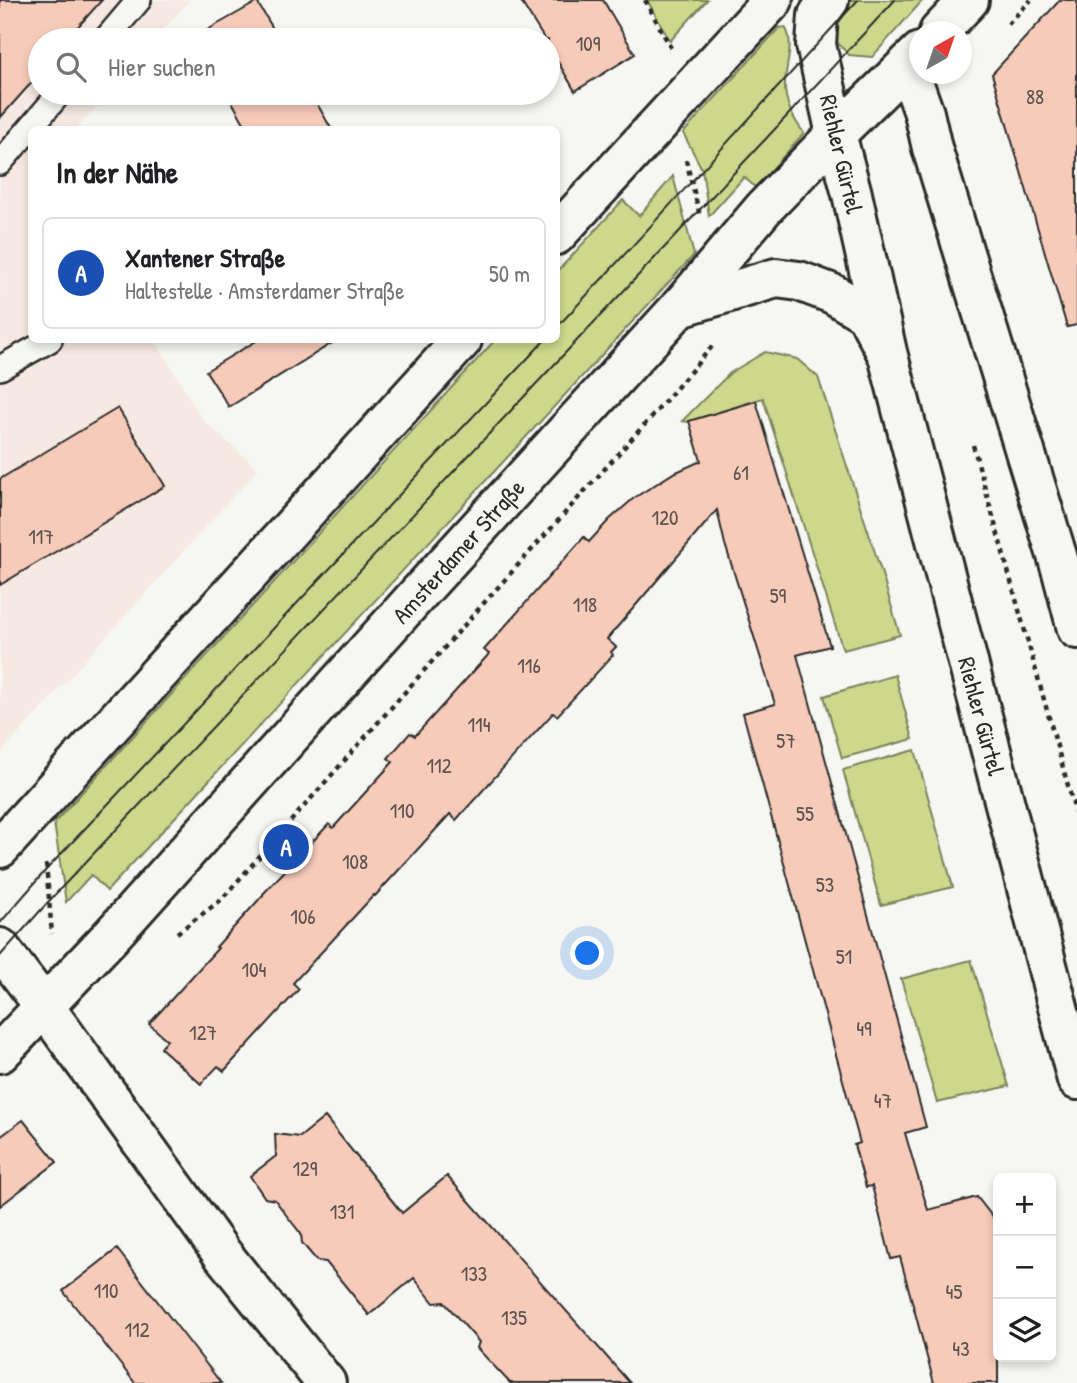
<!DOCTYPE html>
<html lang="de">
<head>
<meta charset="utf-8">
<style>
  :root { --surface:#fff; --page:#f2f2f2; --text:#202124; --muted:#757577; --line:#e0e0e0; --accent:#7c3aed }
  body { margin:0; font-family:"Patrick Hand",sans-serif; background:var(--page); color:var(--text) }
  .controls { position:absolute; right:21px; bottom:21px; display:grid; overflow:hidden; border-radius:10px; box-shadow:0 4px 10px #0003 }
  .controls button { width:63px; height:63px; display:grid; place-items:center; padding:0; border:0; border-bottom:2px solid var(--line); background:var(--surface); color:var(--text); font:35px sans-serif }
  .compass { position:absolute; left:909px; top:21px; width:63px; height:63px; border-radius:50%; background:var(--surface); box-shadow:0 4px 10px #0003; rotate:40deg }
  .you { position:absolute; left:588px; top:954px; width:24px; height:24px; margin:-18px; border:5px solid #fff; border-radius:50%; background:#1a73e8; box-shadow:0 0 0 10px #1a73e833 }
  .badge { display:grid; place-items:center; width:46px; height:46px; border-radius:50%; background:var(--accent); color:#fff; font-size:23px; font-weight:700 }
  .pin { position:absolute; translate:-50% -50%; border:4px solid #fff; box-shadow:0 2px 7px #0006 }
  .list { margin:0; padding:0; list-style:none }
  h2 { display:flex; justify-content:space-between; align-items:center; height:91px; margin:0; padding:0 28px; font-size:30px }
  h2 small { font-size:23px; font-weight:400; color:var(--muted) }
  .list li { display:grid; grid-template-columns:46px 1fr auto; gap:21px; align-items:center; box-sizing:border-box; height:112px; margin:0 14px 14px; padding:0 14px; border:2px solid var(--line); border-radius:10px }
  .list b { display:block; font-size:26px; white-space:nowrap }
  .list p { margin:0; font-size:23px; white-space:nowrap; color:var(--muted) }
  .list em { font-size:23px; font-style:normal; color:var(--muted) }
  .icon { flex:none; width:38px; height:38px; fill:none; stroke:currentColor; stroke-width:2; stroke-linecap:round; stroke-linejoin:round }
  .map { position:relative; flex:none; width:1077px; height:1383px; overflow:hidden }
  .search { position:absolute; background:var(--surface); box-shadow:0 4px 10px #0003; left:28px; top:28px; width:532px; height:77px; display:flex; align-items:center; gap:18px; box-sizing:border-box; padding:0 24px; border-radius:38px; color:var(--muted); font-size:26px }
  .panel { position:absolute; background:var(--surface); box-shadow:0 4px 10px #0003; left:28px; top:126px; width:532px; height:217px; border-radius:10px }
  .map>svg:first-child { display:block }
  .built { fill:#f6e9e1 }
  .green { fill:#cdd88c; stroke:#7c825c; stroke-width:2 }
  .building { fill:#f7cbba; stroke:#2b2b2b; stroke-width:2 }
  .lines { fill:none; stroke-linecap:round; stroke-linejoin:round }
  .service-casing { stroke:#2b2b2b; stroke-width:28 }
  .minor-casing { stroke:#2b2b2b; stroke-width:44 }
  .tertiary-casing { stroke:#2b2b2b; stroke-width:44 }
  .primary-casing { stroke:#2b2b2b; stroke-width:44 }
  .path { stroke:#2b2b2b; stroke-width:4.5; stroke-dasharray:5 5; stroke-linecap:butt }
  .service { stroke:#f6f6f2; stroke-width:23 }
  .minor { stroke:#f6f6f2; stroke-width:38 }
  .tertiary { stroke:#f6f6f2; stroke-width:38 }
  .primary { stroke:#f6f6f2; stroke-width:38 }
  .tram { stroke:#2b2b2b; stroke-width:2 }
  .labels { text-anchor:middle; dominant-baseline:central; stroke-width:5; stroke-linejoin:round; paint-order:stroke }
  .number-label { font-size:21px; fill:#5e534f }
  .street-label { font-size:24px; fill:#2b2b2b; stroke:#f6f6f2 }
</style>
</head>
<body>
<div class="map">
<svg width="1077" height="1383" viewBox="0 0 1077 1383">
  <rect width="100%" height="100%" fill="#f6f6f2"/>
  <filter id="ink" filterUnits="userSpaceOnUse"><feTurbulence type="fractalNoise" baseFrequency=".0143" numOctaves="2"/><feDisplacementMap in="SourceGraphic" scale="14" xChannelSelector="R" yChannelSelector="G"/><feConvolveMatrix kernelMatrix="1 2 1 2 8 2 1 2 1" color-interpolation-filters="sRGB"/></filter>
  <g filter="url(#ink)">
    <!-- built -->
    <path class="built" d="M0,0H190L155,40H40V93H109L76,129L32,130V340H155L202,419L258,469L0,754Z"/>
    <!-- green -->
    <g class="green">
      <path d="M647,0H707L670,41Z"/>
      <path d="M846,0H923L872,57L849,55L833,38L835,22Z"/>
      <path d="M785,27C795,43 786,64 785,82C784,101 793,119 804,133L756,188L744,177L709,216L702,169L683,133L779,28Z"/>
      <path d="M673,176L694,255L107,891L91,875L66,902L54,823L495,340H556L557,272L623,200L639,216Z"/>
      <path d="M765,352L797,359L818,377L881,571L900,635L843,650L763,398L688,422L682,421L730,373Z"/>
      <path d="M895,675L913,739L842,758L824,696Z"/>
      <path d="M915,750L953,887L881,905L843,770Z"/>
      <path d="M971,960L1009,1086L937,1103L901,979Z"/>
    </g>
    <!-- building -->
    <g class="building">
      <path d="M0,0H102L66,40H40V73L0,118Z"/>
      <path d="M520,0H603L635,54L575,91L548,45V40H545Z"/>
      <path d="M1060,0H1077V325L1067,327L992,74Z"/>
      <path d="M257,2L280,40H197L195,37Z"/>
      <path d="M227,93H311L332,130H248Z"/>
      <path d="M258,340H337L229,407L206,371Z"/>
      <path d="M756,401L830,646L797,655L926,1127L905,1133L917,1174L928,1210L977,1197L998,1224V1383H934L900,1257L891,1259L872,1186L866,1187L854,1145L860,1143L743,713L775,704L725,544L717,510L607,639L616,647L611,652L613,655L557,716L553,713L456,820L450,814L375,896L374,895L293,983L299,989L224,1071L218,1066L201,1084L161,1048L167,1040L149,1024L218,948L216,947L263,895V894L329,824L333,828L393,762L388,758L410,733L415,736L489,654L484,650L584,537L589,542L609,520L634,498L672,474L701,461L689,421Z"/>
      <path d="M118,408L165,486L0,585V479Z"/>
      <path d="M325,1117L402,1213L447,1176L630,1383H510L477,1348L479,1342L444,1302L434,1303L414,1278L369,1315L326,1262L317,1261L302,1243L301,1234L287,1216L275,1200L265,1198L250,1176L276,1156L275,1134L300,1137Z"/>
      <path d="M23,1120L57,1162L0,1206V1137Z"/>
      <path d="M117,1249L179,1329L221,1383H135L63,1291Z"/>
    </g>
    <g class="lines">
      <!-- service casing -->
      <g class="service-casing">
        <g id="service">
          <path d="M105,40L139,0"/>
          <path d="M0,163L60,93"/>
          <path d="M0,368L50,340"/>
        </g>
      </g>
      <!-- minor casing -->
      <g class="minor-casing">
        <g id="minor">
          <path d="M829,0L818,15L816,45L836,134"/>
          <path d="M907,65L924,113L932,148L1062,572L1077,629"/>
          <path d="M680,307L776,278L799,281L833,294L866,314L885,350"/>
          <path d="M44,1006L223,1255L326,1383"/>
        </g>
      </g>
      <!-- tertiary casing -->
      <g class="tertiary-casing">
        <g id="tertiary">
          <path d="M836,134L852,194L887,352L1077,1080"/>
          <path d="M0,948L44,1006"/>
        </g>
      </g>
      <!-- primary casing -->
      <g class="primary-casing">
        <g id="primary">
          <path d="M939,32L969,0"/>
          <path d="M556,235L773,0"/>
          <path d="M0,848L462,340"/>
          <path d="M0,1053L111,936L419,593L680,307L764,208L836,134L920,52"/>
        </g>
      </g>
      <!-- path -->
      <g class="path">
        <path d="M645,0L671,48"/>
        <path d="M1008,24L1031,0"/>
        <path d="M686,160L700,216"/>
        <path d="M973,445L1077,818"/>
        <path d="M46,864L52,934"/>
        <path d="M177,933L221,900L483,604L655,413L715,343"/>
      </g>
      <!-- service -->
      <use href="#service" class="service"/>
      <!-- minor -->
      <use href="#minor" class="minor"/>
      <!-- tertiary -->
      <use href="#tertiary" class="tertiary"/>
      <!-- primary -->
      <use href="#primary" class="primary"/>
      <!-- tram -->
      <g class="tram">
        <path d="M556,328C658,220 757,109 858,0"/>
        <path d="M0,923L46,870L545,340"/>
        <path d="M0,956L49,901L665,247L895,0"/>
      </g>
    </g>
  </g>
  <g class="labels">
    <!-- number labels -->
    <g class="number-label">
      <text x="588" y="43">109</text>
      <text x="1035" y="96">88</text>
      <text x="741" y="472">61</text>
      <text x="665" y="517">120</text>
      <text x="41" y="536">117</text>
      <text x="778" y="595">59</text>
      <text x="585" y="604">118</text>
      <text x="529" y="665">116</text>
      <text x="479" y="724">114</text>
      <text x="786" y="740">57</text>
      <text x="439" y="765">112</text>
      <text x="402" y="810">110</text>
      <text x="805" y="813">55</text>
      <text x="355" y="861">108</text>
      <text x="825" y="884">53</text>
      <text x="303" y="916">106</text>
      <text x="844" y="956">51</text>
      <text x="254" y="969">104</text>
      <text x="864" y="1028">49</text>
      <text x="203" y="1032">127</text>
      <text x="883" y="1100">47</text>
      <text x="305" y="1168">129</text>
      <text x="342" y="1211">131</text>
      <text x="474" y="1273">133</text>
      <text x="106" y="1290">110</text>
      <text x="954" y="1291">45</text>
      <text x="514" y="1317">135</text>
      <text x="137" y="1329">112</text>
      <text x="961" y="1348">43</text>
    </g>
    <!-- street labels -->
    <g class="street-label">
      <text transform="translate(842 154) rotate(77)">Riehler Gürtel</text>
      <text transform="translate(458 551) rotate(-48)">Amsterdamer Straße</text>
      <text transform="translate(982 716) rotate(75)">Riehler Gürtel</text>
    </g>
  </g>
</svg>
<div class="controls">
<button>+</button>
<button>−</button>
<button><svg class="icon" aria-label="layers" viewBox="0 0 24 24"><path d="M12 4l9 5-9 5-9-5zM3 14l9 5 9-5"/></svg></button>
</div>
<svg class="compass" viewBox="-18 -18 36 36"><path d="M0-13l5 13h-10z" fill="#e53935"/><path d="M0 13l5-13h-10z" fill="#757577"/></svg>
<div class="you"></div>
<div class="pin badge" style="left:286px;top:847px;background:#1a4fb4">A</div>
<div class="search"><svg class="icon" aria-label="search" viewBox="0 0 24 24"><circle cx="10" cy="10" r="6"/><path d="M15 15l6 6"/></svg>Hier suchen</div>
<section class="panel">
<h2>In der Nähe<small></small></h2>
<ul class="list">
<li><span class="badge" style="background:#1a4fb4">A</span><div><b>Xantener Straße</b><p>Haltestelle · Amsterdamer Straße</p></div><em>50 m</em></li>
</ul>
</section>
</div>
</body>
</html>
